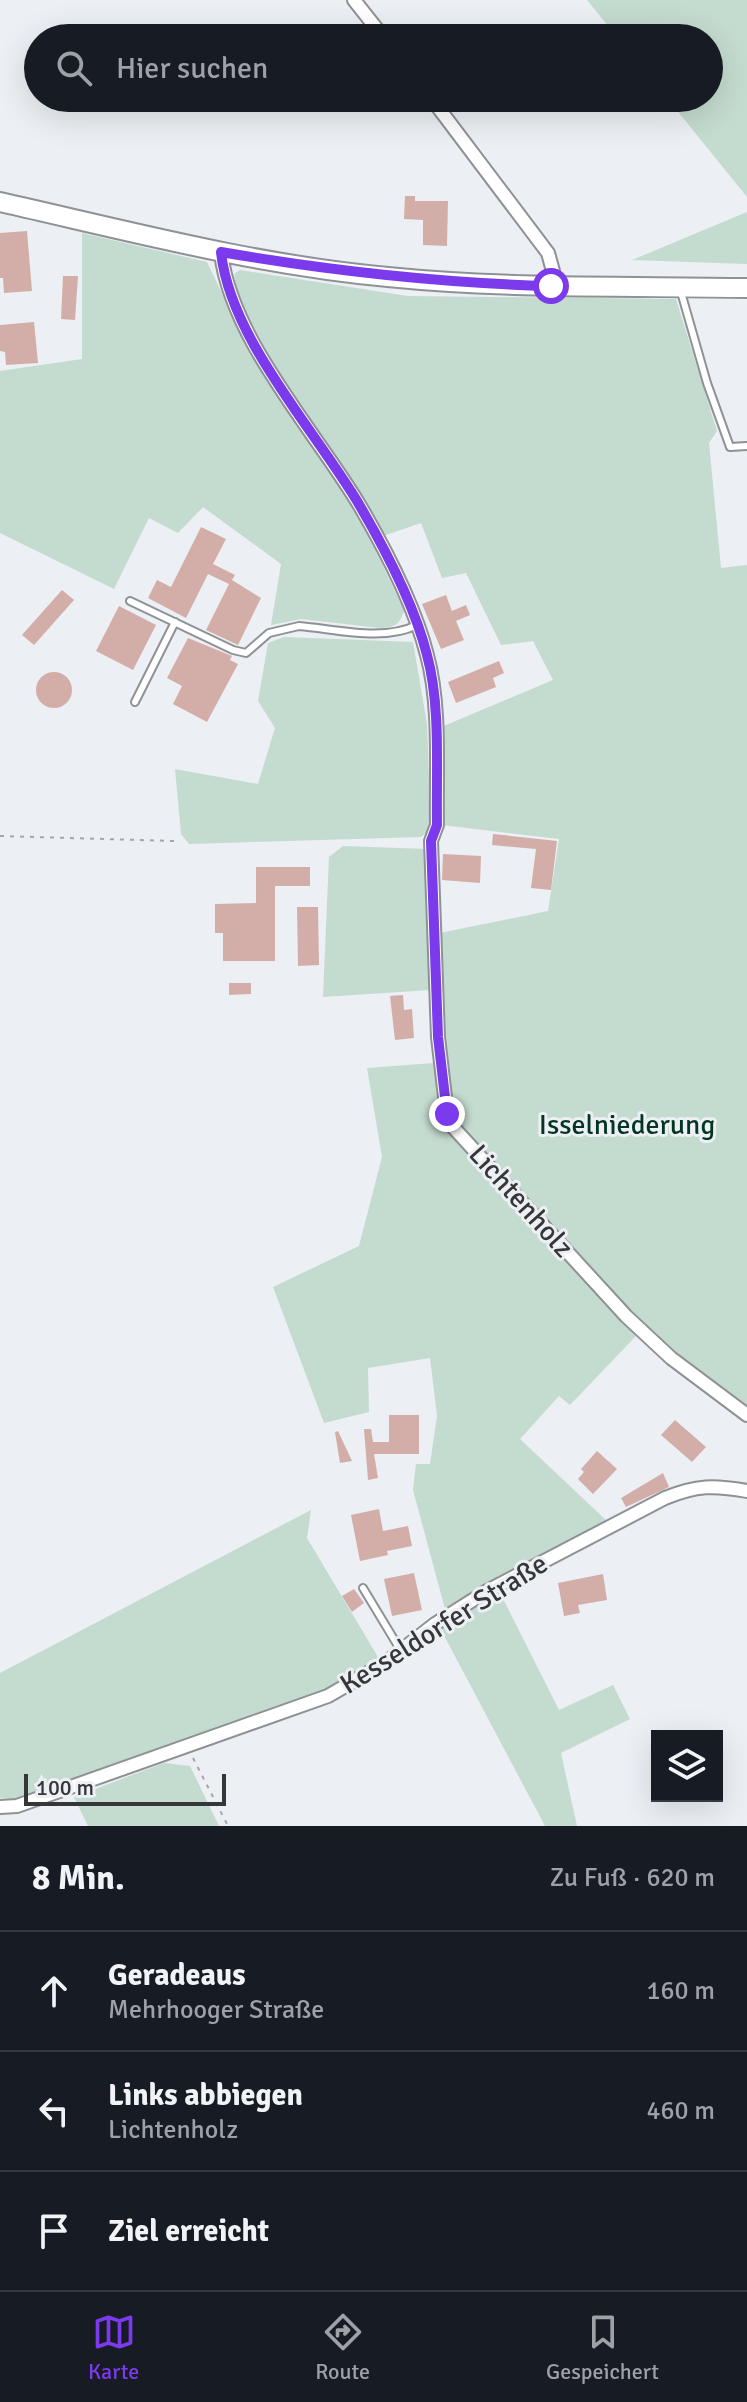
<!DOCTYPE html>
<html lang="de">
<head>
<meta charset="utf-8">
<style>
  :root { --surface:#171b24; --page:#20242c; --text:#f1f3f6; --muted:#9ea1a6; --line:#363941; --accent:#7c3aed }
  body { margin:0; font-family:Signika,sans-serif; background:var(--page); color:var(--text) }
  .controls { position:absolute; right:24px; bottom:24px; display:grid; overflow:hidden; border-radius:0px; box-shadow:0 8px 32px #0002 }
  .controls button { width:72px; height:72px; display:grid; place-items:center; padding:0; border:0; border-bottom:2px solid var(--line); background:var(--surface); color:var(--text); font:40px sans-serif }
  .scale { position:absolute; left:24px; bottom:20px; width:202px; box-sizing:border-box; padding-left:8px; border:4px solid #353638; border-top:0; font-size:22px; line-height:28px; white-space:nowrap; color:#353638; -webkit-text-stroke:6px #eceff3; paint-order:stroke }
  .stop { position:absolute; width:24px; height:24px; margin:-18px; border:6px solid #7c3aed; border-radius:50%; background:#fff }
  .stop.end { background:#7c3aed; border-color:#fff; box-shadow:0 2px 8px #0008 }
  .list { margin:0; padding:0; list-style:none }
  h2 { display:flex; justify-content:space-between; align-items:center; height:104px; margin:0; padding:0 32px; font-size:34px }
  h2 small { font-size:26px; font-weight:400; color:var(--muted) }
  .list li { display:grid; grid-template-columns:52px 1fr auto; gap:24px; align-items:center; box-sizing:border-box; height:120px; padding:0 32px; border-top:2px solid var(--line) }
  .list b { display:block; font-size:30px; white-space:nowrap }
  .list p { margin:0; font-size:26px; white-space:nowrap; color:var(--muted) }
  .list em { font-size:26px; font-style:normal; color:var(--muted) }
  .icon { flex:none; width:44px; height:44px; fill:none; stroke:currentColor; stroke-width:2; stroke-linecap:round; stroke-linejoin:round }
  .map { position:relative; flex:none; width:747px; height:1826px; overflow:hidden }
  .search { position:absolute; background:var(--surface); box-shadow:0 8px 32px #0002; left:24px; right:24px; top:24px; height:88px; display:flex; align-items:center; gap:20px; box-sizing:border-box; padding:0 28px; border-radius:44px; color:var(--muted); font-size:30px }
  .sheet { height:464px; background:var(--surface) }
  nav { display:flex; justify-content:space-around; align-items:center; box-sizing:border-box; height:112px; border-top:2px solid var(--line); background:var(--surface); font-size:22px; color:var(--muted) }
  nav a { display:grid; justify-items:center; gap:4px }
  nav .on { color:var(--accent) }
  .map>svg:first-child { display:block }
  .green { fill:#c4dbcf }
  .building { fill:#d3aea9 }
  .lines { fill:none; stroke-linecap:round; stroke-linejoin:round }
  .lane-casing { stroke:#8e9195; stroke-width:10 }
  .street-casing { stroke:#8e9195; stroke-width:16 }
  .secondary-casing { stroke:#8e9195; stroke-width:22 }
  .path { stroke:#a3a5a8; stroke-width:2; stroke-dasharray:4 6; stroke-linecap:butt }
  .lane { stroke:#fff; stroke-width:6 }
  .street { stroke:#fff; stroke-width:12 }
  .secondary { stroke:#fff; stroke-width:18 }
  .route { stroke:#7c3aed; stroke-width:10 }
  .labels { text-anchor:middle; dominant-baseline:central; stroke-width:6; stroke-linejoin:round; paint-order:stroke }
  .park-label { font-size:28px; fill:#043523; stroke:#eceff3 }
  .street-label { font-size:28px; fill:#353638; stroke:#eceff3 }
</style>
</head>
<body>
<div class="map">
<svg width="747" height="1826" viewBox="0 0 747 1826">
  <rect width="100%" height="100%" fill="#eceff3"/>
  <!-- green -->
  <g class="green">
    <path d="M587,0H747V197L667,98H709V38H618Z"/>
    <path d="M747,212V264L632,260Z"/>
    <path d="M82,233L207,262L231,312L281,399L353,503L404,610C400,625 394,628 380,628L301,619L271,625L281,564L203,507L178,533L149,518L114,589L0,533V371L82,359Z"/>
    <path d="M240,270L408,296L676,299L717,431L709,443L721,568L747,565V1406L658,1338L583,1262L463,1132L453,1117L441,1016L440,933L548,911L559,839L442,825L439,728L553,680L533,641L501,645L466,573L442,578L421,523L383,536C359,498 226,303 235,273Z"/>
    <path d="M284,637L413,642L427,724L431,829L421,837L189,844L181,834L175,769L258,784L275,728L258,701L268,643Z"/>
    <path d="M343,846L427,849L430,990L323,997L329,857Z"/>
    <path d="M434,1063L440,1120L636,1336L570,1405L559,1396L520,1439L608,1522L445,1609L413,1490L416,1464H430L437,1416L430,1358L368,1368L369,1412L324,1423L273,1287L359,1246L382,1157L367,1068Z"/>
    <path d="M311,1510L307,1538L378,1657L357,1675L327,1691L38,1793L15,1799L0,1798V1673Z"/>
    <path d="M500,1593L559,1710L613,1685L630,1719L561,1753L577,1826H545L440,1628Z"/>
    <path d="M164,1763L190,1766L219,1826H88L74,1797Z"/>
  </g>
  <!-- building -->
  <g class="building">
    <path d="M405,196H415V201H448L447,246L423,245V220L404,219Z"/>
    <path d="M27,231L32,291L4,293L3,278H0V233Z"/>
    <path d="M63,276H78L75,320L61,319Z"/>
    <path d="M34,322L38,363L6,365L5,352L0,351V325Z"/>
    <path d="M201,527L226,539L213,564L235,575L232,580L261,598L238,645L206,630L229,584L208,574L186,618L148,598L157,580L171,587Z"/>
    <path d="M62,590L74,600L34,645L22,635Z"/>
    <path d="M446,595L452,611L466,605L470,615L456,621L464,640L441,649L422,604Z"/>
    <path d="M119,606L156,625L133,670L96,651Z"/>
    <path d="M188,638L232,656L230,660L238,664L207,722L173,704L182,686L167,678Z"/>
    <path d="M499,661L504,673L493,678L496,687L456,703L448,682Z"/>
    <circle cx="54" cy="690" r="18"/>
    <path d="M493,834L557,841L551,890L531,888L536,849L492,845Z"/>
    <path d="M443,854L481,856L480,883L442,880Z"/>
    <path d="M256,867H310V886H275V961H223V933H215V904L256,903Z"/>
    <path d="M297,907H318L319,965L298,966Z"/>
    <path d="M229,983H251V994L229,995Z"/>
    <path d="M403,995L404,1010L412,1009L414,1038L395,1040L390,996Z"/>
    <path d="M389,1415H419V1454H374L378,1478L368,1480L364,1429H371L373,1442H389Z"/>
    <path d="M675,1420L706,1447L692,1462L661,1435Z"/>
    <path d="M338,1431L352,1461L340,1463L335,1432Z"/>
    <path d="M597,1451L617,1469L593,1494L578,1479L584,1472L581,1469Z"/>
    <path d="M663,1473L669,1487L626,1507L621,1498Z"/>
    <path d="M379,1509L383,1531L408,1526L412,1546L387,1551L388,1555L360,1561L351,1515Z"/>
    <path d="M414,1573L422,1610L392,1616L384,1579Z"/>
    <path d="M603,1574L607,1600L578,1605L580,1613L564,1616L558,1583Z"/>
    <path d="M354,1589L364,1603L352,1612L342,1596Z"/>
  </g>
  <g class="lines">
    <!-- lane casing -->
    <g class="lane-casing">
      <g id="lane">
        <path d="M681,292L707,383L730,447L747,446"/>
        <path d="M130,601L233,650L246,653L269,633L299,626C336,629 383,642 417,625"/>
        <path d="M135,702L175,622"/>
        <path d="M363,1588L401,1651"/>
      </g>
    </g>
    <!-- street casing -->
    <g class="street-casing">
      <g id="street">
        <path d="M354,0L384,38"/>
        <path d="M431,98L548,253L553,271L551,286"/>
        <path d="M221,252C230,338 316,432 360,506C385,549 415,607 427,655C441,706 436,771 437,825L431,841L438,1037L447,1114L453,1127L626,1316L671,1358L747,1415"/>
        <path d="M0,1807L17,1806L328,1696L385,1663L435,1624L487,1591L665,1498C697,1485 714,1485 747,1491"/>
      </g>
    </g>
    <!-- secondary casing -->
    <g class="secondary-casing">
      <path id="secondary" d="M0,202C129,231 256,265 388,277C507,289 627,286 747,288"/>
    </g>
    <!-- path -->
    <g class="path">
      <path d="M0,836L174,841"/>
      <path d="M193,1758L228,1826"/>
    </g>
    <!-- lane -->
    <use href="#lane" class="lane"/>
    <!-- street -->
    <use href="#street" class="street"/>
    <!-- secondary -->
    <use href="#secondary" class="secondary"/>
  </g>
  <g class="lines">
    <!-- route -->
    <path class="route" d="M447,1114L438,1037L431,841L437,825C436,772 441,706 427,655C415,607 385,549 360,506C316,431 230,339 221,252C331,271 439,283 551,286"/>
  </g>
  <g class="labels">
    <!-- park labels -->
    <g class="park-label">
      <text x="627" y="1125">Isselniederung</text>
    </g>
    <!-- street labels -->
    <g class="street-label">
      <text transform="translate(521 1201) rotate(48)">Lichtenholz</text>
      <text transform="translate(444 1624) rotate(-32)">Kesseldorfer Straße</text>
    </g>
  </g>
</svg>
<div class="controls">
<button><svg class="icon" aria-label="layers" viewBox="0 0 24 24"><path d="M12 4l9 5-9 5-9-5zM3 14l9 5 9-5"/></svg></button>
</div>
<div class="scale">100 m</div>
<div class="stop" style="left:551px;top:286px"></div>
<div class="stop end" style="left:447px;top:1114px"></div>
<div class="search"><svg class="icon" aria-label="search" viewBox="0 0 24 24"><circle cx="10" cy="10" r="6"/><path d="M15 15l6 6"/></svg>Hier suchen</div>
</div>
<section class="sheet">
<h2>8 Min.<small>Zu Fuß · 620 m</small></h2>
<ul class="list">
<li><svg class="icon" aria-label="ahead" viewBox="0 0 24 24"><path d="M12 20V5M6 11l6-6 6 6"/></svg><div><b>Geradeaus</b><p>Mehrhooger Straße</p></div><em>160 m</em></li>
<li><svg class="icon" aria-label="left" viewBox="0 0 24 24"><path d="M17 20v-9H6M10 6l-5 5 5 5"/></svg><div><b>Links abbiegen</b><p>Lichtenholz</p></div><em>460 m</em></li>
<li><svg class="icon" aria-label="arrive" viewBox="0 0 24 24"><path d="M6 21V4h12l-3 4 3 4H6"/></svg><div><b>Ziel erreicht</b></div></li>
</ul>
</section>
<nav>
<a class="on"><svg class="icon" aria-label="map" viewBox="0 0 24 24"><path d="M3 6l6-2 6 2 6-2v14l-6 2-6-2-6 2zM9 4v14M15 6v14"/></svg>Karte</a>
<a><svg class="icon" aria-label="directions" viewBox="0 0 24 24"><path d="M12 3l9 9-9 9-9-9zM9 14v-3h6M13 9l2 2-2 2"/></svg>Route</a>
<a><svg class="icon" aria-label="saved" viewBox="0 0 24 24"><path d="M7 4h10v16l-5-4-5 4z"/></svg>Gespeichert</a>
</nav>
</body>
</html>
